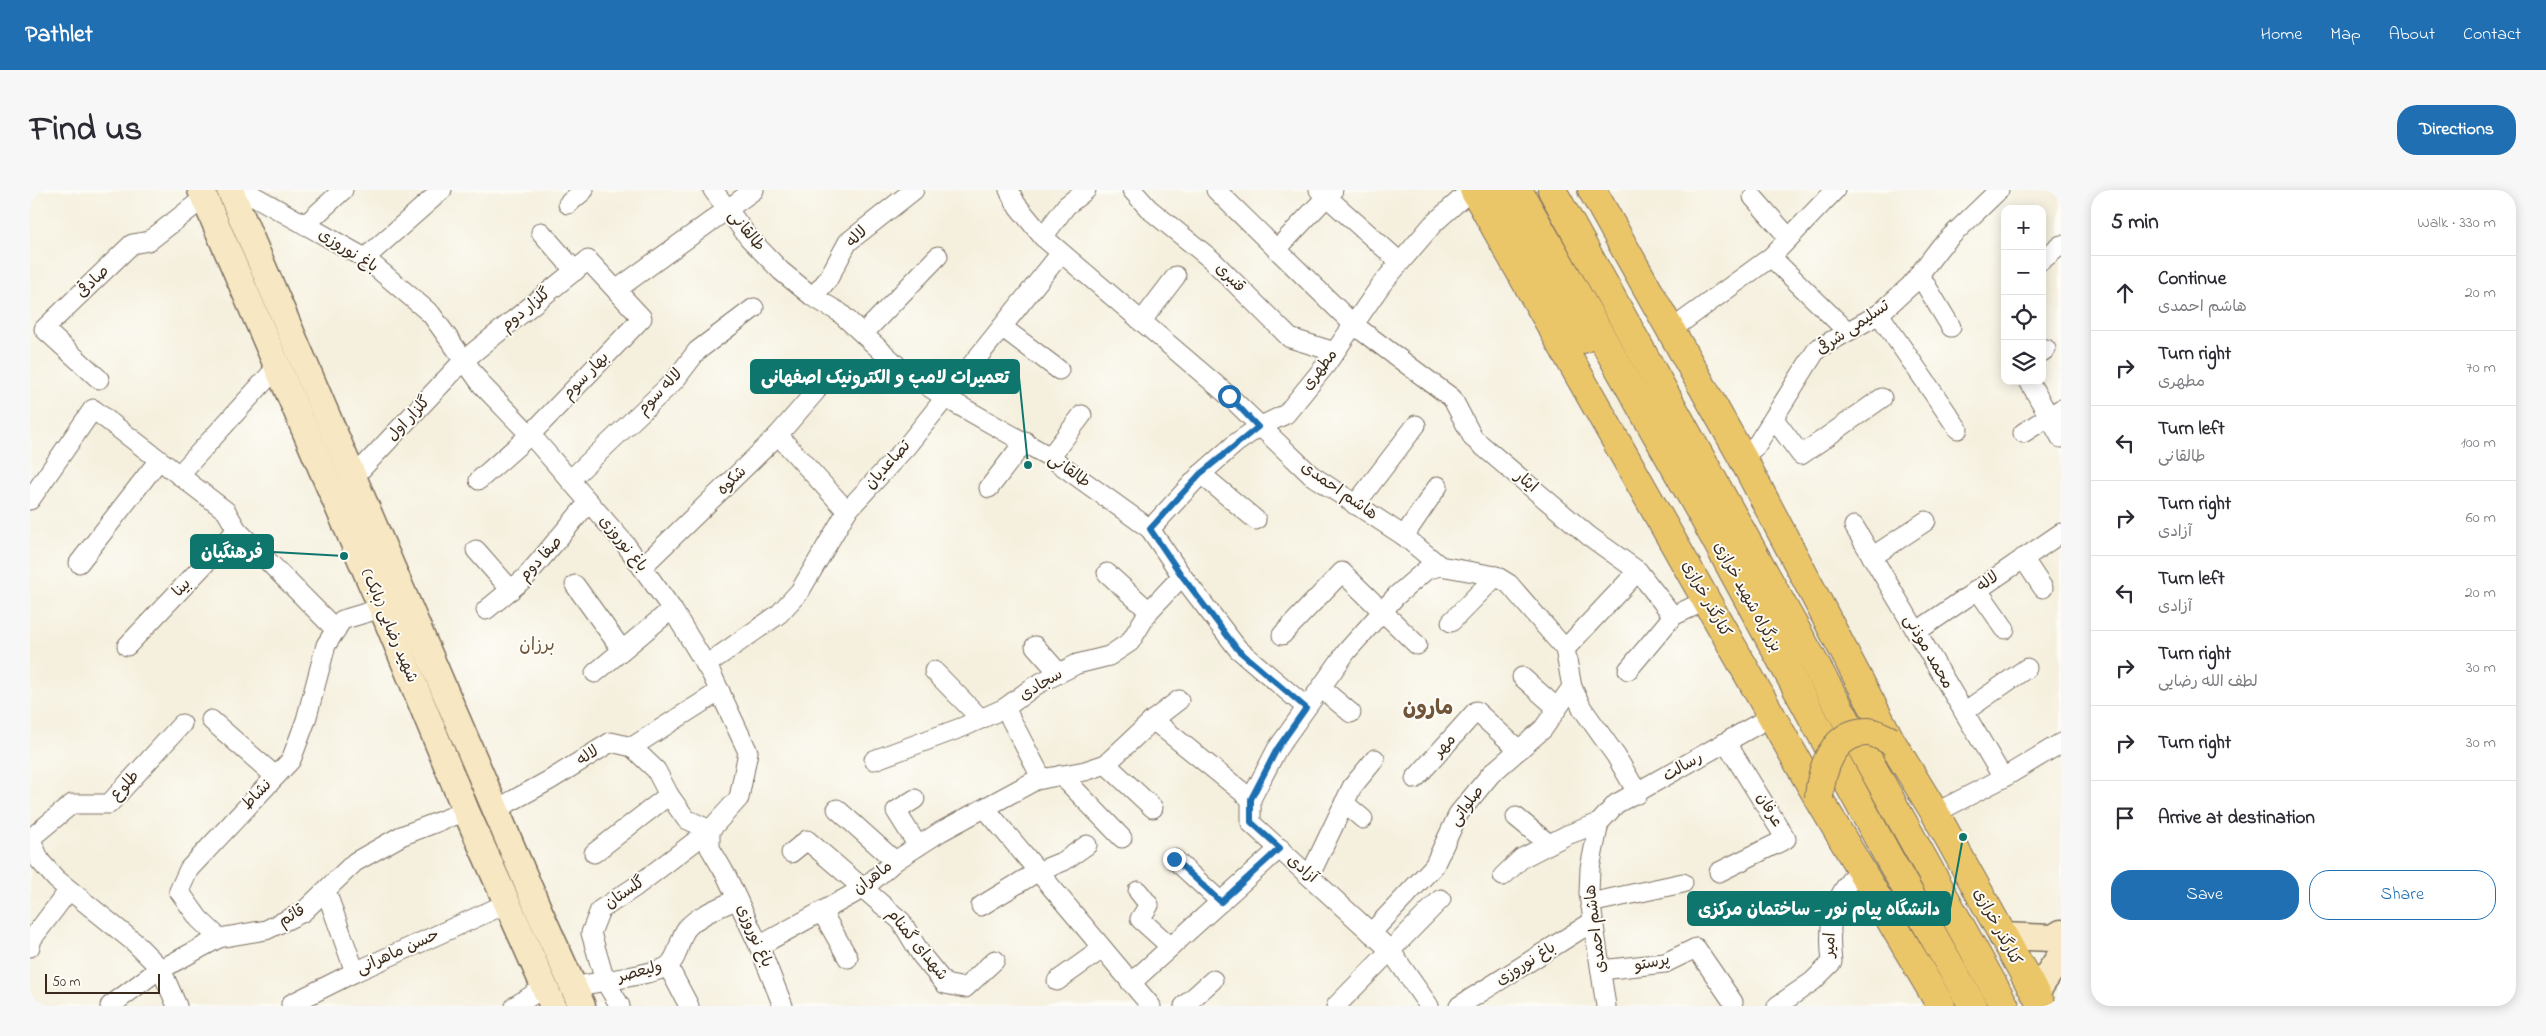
<!DOCTYPE html>
<html lang="en">
<head>
<meta charset="utf-8">
<style>
  :root { --surface:#fff; --page:#f7f7f7; --text:#2b2b33; --muted:#7c7c81; --line:#e1e1e2; --accent:#1f6fb2 }
  body { margin:0; font-family:"Indie Flower","Playpen Sans Arabic",sans-serif; background:var(--page); color:var(--text) }
  .controls { position:absolute; right:15px; top:15px; display:grid; overflow:hidden; border-radius:10px; box-shadow:0 2px 12px #0003 }
  .controls button { width:45px; height:45px; display:grid; place-items:center; padding:0; border:0; border-bottom:1px solid var(--line); background:var(--surface); color:var(--text); font:25px sans-serif }
  .scale { position:absolute; left:15px; bottom:12px; width:115px; box-sizing:border-box; padding-left:5px; border:2px solid #3b2a1e; border-top:0; font-size:14px; line-height:18px; white-space:nowrap; color:#3b2a1e; -webkit-text-stroke:4px #fdfcf7; paint-order:stroke }
  .stop { position:absolute; width:15px; height:15px; margin:-11px; border:4px solid #1f6fb2; border-radius:50%; background:#fff }
  .stop.end { background:#1f6fb2; border-color:#fff; box-shadow:0 1px 5px #0008 }
  .list { margin:0; padding:0; list-style:none }
  h2 { display:flex; justify-content:space-between; align-items:center; height:65px; margin:0; padding:0 20px; font-size:21px }
  h2 small { font-size:16px; font-weight:400; color:var(--muted) }
  .list li { display:grid; grid-template-columns:32px 1fr auto; gap:15px; align-items:center; box-sizing:border-box; height:75px; padding:0 20px; border-top:1px solid var(--line) }
  .list b { display:block; font-size:19px; white-space:nowrap }
  .list p { margin:0; font-size:16px; white-space:nowrap; color:var(--muted) }
  .list em { font-size:16px; font-style:normal; color:var(--muted) }
  .actions { display:flex; gap:10px; padding:15px 20px }
  .actions a { flex:1; padding:11px 0; border:1px solid var(--accent); border-radius:20px; text-align:center; font-size:18px; color:var(--accent) }
  .actions .main { background:var(--accent); color:#fff }
  .icon { flex:none; width:28px; height:28px; fill:none; stroke:currentColor; stroke-width:2; stroke-linecap:round; stroke-linejoin:round }
  .map { position:relative; flex:none; width:2031px; height:816px; overflow:hidden; border-radius:20px }
  header { display:flex; align-items:center; gap:30px; box-sizing:border-box; height:70px; padding:0 25px; background:var(--accent); color:#fff }
  header strong { font-size:24px }
  nav { display:flex; gap:28px; margin-inline-start:auto; font-size:18px }
  .intro { display:flex; align-items:center; justify-content:space-between; box-sizing:border-box; height:120px; padding:0 30px }
  h1 { margin:0; font-size:35px }
  .button { padding:12px 22px; border-radius:20px; background:var(--accent); color:#fff; font-size:18px; font-weight:700 }
  main { display:flex; gap:30px; padding:0 30px }
  aside { flex:1; background:var(--surface); border-radius:20px; box-shadow:0 2px 12px #0003 }
  .map>svg:first-child { display:block }
  .lines { fill:none; stroke-linecap:round; stroke-linejoin:round }
  .street-casing { stroke:#7c6f61; stroke-width:21 }
  .secondary-casing { stroke:#7c6f61; stroke-width:29 }
  .primary-casing { stroke:#7c6f61; stroke-width:30 }
  .highway-casing { stroke:#7c6f61; stroke-width:30 }
  .street { stroke:#fff; stroke-width:19 }
  .secondary { stroke:#f7e8c3; stroke-width:26 }
  .primary { stroke:#ebc669; stroke-width:28 }
  .highway { stroke:#ebc669; stroke-width:28 }
  .primary-bridge-casing { stroke:#7c6f61; stroke-width:30; stroke-linecap:butt }
  .primary-bridge { stroke:#ebc669; stroke-width:28 }
  .route { stroke:#1f6fb2; stroke-width:6 }
  .labels { text-anchor:middle; dominant-baseline:central; stroke-width:4; stroke-linejoin:round; paint-order:stroke }
  .street-label { font-size:16px; fill:#3b2a1e; stroke:#fdfcf7 }
  .neighbourhood-label { font-size:18px; fill:#705539; stroke:#fdfcf7 }
  .district-label { font-size:21px; font-weight:bold; fill:#705539; stroke:#fdfcf7 }
  .leader { fill:none; stroke:#0f766e; stroke-width:2 }
  .callout-dot { fill:#0f766e; stroke:#fdfcf7; stroke-width:2 }
  .callout { fill:#0f766e; stroke:#0f766e; stroke-width:2 }
  .callout-label { font-size:18px; text-anchor:middle; font-weight:bold; fill:#fff }
</style>
</head>
<body>
<header>
<strong>Pathlet</strong>
<nav><a>Home</a><a>Map</a><a>About</a><a>Contact</a></nav>
</header>
<div class="intro"><h1>Find us</h1><a class="button">Directions</a></div>
<main>
<div class="map">
<svg width="2031" height="816" viewBox="0 0 2031 816">
  <rect width="100%" height="100%" fill="#fdfcf7"/>
  <filter id="ink" filterUnits="userSpaceOnUse"><feTurbulence type="fractalNoise" baseFrequency=".02" numOctaves="2"/><feDisplacementMap in="SourceGraphic" scale="10" xChannelSelector="R" yChannelSelector="G"/><feConvolveMatrix kernelMatrix="1 2 1 2 8 2 1 2 1" color-interpolation-filters="sRGB"/></filter>
  <filter id="wash" filterUnits="userSpaceOnUse"><feTurbulence type="fractalNoise" baseFrequency=".0096" numOctaves="4" result="noise"/><feDisplacementMap in="SourceGraphic" scale="20" xChannelSelector="R" yChannelSelector="G"/><feGaussianBlur stdDeviation="1.12" result="paint"/><feColorMatrix in="noise" values="0 0 0 0 0 0 0 0 0 0 0 0 0 0 0 0 0 1.4 0 .05"/><feComposite in="paint" operator="in"/></filter>
  <g filter="url(#wash)">
    <rect width="100%" height="100%" fill="#f5f0de"/>
  </g>
  <g filter="url(#ink)">
    <g class="lines">
      <!-- street casing -->
      <g class="street-casing">
        <g id="street">
          <path d="M213,0L335,68L401,124L452,195L507,252L596,355L642,419L682,485L718,562L709,608L680,640V658L696,685L729,756L753,816"/>
          <path d="M683,0L719,48L751,81L783,107L809,122L871,179L916,208L1020,267L1120,339L1152,386L1208,459L1276,517"/>
          <path d="M979,0L986,14L1013,47L1199,206L1281,285L1374,346L1410,376L1466,386L1479,394L1535,459L1542,497L1552,518L1586,566L1608,604"/>
          <path d="M1102,0L1119,19L1182,70L1260,148L1305,162"/>
          <path d="M1186,0L1324,135L1422,208L1443,248L1559,346L1608,381L1643,426L1677,410"/>
          <path d="M1289,0L1370,72"/>
          <path d="M1723,7L1759,48"/>
          <path d="M538,14L554,0"/>
          <path d="M275,35L313,0"/>
          <path d="M511,42L545,81"/>
          <path d="M1013,47L1036,16L1056,0"/>
          <path d="M1247,59L1303,0"/>
          <path d="M1741,67L1817,141"/>
          <path d="M335,68L412,0"/>
          <path d="M2012,70L2031,55"/>
          <path d="M1889,84L1921,137"/>
          <path d="M586,100L724,0"/>
          <path d="M783,107L798,89L818,52L884,0"/>
          <path d="M1849,124L1928,239"/>
          <path d="M1111,132L1146,86"/>
          <path d="M972,137L1029,180"/>
          <path d="M1641,140L1741,67L1805,0"/>
          <path d="M833,144L908,66"/>
          <path d="M2012,162L2016,159"/>
          <path d="M69,189L14,139L102,54L119,51L174,8"/>
          <path d="M1999,191L2031,248"/>
          <path d="M1744,229L1771,265L1852,208"/>
          <path d="M1993,243L2031,219"/>
          <path d="M748,245L817,321"/>
          <path d="M1020,267L1052,225"/>
          <path d="M1712,267L1726,256L1787,159L1849,124L1881,95L1911,56L1969,0"/>
          <path d="M1171,284L1226,330"/>
          <path d="M149,285L248,176"/>
          <path d="M324,287L434,170L558,70L612,128L500,245L449,290"/>
          <path d="M540,290L645,190L667,161L724,118"/>
          <path d="M959,298L995,251"/>
          <path d="M0,310L63,219L196,321L207,340L306,440"/>
          <path d="M1325,315L1386,235"/>
          <path d="M1824,336L1973,588"/>
          <path d="M1120,339L1171,284L1206,253L1229,237L1256,224L1295,176L1351,95L1403,34L1441,0"/>
          <path d="M1374,346L1408,296"/>
          <path d="M446,360L481,400"/>
          <path d="M1842,367L1896,331"/>
          <path d="M1993,368L2013,398"/>
          <path d="M49,373L129,270"/>
          <path d="M612,377L748,245L786,201"/>
          <path d="M1077,383L1119,421"/>
          <path d="M545,395L592,460"/>
          <path d="M1947,399L1975,439"/>
          <path d="M456,420L495,388L559,312"/>
          <path d="M1421,432L1466,386"/>
          <path d="M1886,442L2031,343"/>
          <path d="M1252,445L1312,382L1387,455"/>
          <path d="M97,456L207,340"/>
          <path d="M1005,456L1029,483"/>
          <path d="M1535,459L1608,381"/>
          <path d="M676,475L749,424L770,401L817,321L876,257L1031,63"/>
          <path d="M1598,480L1643,426"/>
          <path d="M904,481L951,529"/>
          <path d="M565,483L642,419"/>
          <path d="M1492,487L1527,518"/>
          <path d="M1291,498L1321,523"/>
          <path d="M975,518L1012,589"/>
          <path d="M1934,522L1997,478"/>
          <path d="M181,530L245,586"/>
          <path d="M1123,530L1221,609"/>
          <path d="M602,557L690,501"/>
          <path d="M844,570L933,537L975,518L1006,495L1047,474L1079,466L1100,452L1119,421L1152,386"/>
          <path d="M1076,574L1123,618"/>
          <path d="M1031,585L1092,648"/>
          <path d="M1385,589L1446,521L1489,560"/>
          <path d="M885,609L866,621L888,656"/>
          <path d="M1314,613L1333,629"/>
          <path d="M955,618L1121,816"/>
          <path d="M467,619L520,590L581,552L602,557L626,580L639,605L656,629L680,640L605,697L570,720L561,743L575,791L590,816"/>
          <path d="M807,619L865,671"/>
          <path d="M1905,623L1973,588L2031,553"/>
          <path d="M1486,627L1519,654"/>
          <path d="M1569,633L1560,678L1559,703L1576,816"/>
          <path d="M0,647L10,671L26,689L104,752L131,779L147,816"/>
          <path d="M1,648L42,614H79L152,534"/>
          <path d="M564,663L639,605"/>
          <path d="M761,663L777,650L871,731L892,766L915,794L935,798L965,770"/>
          <path d="M1144,669L1191,712"/>
          <path d="M1689,682L1756,649L1696,552"/>
          <path d="M1280,685L1322,597L1345,569"/>
          <path d="M1473,686L1492,668L1537,645L1569,633L1586,614L1742,526"/>
          <path d="M296,701L325,782"/>
          <path d="M1108,701L1119,715L1110,729L1141,757"/>
          <path d="M1560,713L1653,693"/>
          <path d="M951,716L1007,682L1034,671L1057,655"/>
          <path d="M792,722L818,768"/>
          <path d="M1341,743L1404,676L1429,623L1461,584L1513,539L1542,497"/>
          <path d="M189,748L169,729L149,701L159,679L261,570L276,530L296,455L312,430L352,418"/>
          <path d="M729,756L834,698L865,671L910,642L1006,590L1055,581L1076,574L1123,530L1149,510"/>
          <path d="M0,757L2,749L39,700"/>
          <path d="M638,776L659,816"/>
          <path d="M1571,780L1635,773L1666,758L1703,812"/>
          <path d="M1027,791L1072,759"/>
          <path d="M1101,793L1250,658"/>
          <path d="M543,797C561,793 627,784 638,776C650,766 648,749 657,738C670,724 691,717 707,709"/>
          <path d="M261,814L325,782L478,713"/>
          <path d="M80,816L124,783L189,748L236,740L273,722L325,672L371,646L436,621"/>
          <path d="M485,816L515,797"/>
          <path d="M1154,816L1183,790"/>
          <path d="M1306,816L1411,709"/>
          <path d="M1399,816L1360,760L1221,633V609L1247,559L1317,461L1366,406L1396,380L1410,376"/>
          <path d="M1429,816L1562,732"/>
          <path d="M1747,816L1783,791L1802,772C1797,731 1803,709 1830,678"/>
        </g>
      </g>
      <!-- secondary casing -->
      <g class="secondary-casing">
        <g id="secondary">
          <path d="M171,0L352,418L436,621L523,816"/>
          <path d="M200,0L510,723L552,816"/>
          <path d="M1972,746L2023,748L2031,743"/>
          <path d="M2005,804L2031,765"/>
        </g>
      </g>
      <!-- primary casing -->
      <g class="primary-casing">
        <g id="primary">
          <path d="M1444,0L1779,592L1911,816"/>
          <path d="M1562,0L1712,267L1861,551L1905,623L2012,816"/>
        </g>
      </g>
      <!-- highway casing -->
      <g class="highway-casing">
        <g id="highway">
          <path d="M1465,0L1529,113L1553,149"/>
          <path d="M1488,0L1675,330L1859,668L1943,816"/>
          <path d="M1522,0L1975,816"/>
        </g>
      </g>
      <!-- street -->
      <use href="#street" class="street"/>
      <!-- secondary -->
      <use href="#secondary" class="secondary"/>
      <!-- primary -->
      <use href="#primary" class="primary"/>
      <!-- highway -->
      <use href="#highway" class="highway"/>
      <!-- primary-bridge casing -->
      <g class="primary-bridge-casing">
        <path id="primary-bridge" d="M1789,608C1791,579 1803,541 1839,542C1846,543 1855,548 1861,551"/>
      </g>
      <!-- primary-bridge -->
      <use href="#primary-bridge" class="primary-bridge"/>
    </g>
  </g>
  <g class="lines" filter="url(#ink)">
    <!-- route -->
    <path class="route" d="M1144,669L1191,712L1250,658L1221,632V609L1247,559L1276,518L1208,460L1152,386L1120,339L1170,284L1228,237L1199,206"/>
  </g>
  <g class="labels">
    <!-- street labels -->
    <g class="street-label">
      <text transform="translate(716 41) rotate(50)">طالقانی</text>
      <text transform="translate(827 47) rotate(-45)">لاله</text>
      <text transform="translate(318 61) rotate(32)">باغ نوروزی</text>
      <text transform="translate(1200 88) rotate(45)">قنبری</text>
      <text transform="translate(63 92) rotate(-44)">صادقی</text>
      <text transform="translate(496 120) rotate(-39)">گلزار دوم</text>
      <text transform="translate(1823 138) rotate(-34)">تسلیمی شرقی</text>
      <text transform="translate(1290 180) rotate(-52)">مطهری</text>
      <text transform="translate(556 186) rotate(-46)">بهار سوم</text>
      <text transform="translate(630 202) rotate(-46)">لاله سوم</text>
      <text transform="translate(379 229) rotate(-47)">گلزار اول</text>
      <text transform="translate(858 275) rotate(-48)">تصاعدیان</text>
      <text transform="translate(1039 281) rotate(35)">طالقانی</text>
      <text transform="translate(702 291) rotate(-44)">شکوه</text>
      <text transform="translate(1496 292) rotate(40)">ایثار</text>
      <text transform="translate(1309 301) rotate(35)">هاشم احمدی</text>
      <text transform="translate(593 354) rotate(51)">باغ نوروزی</text>
      <text transform="translate(511 369) rotate(-47)">صفا دوم</text>
      <text transform="translate(1958 392) rotate(-35)">لاله</text>
      <text transform="translate(152 398) rotate(-46)">بینا</text>
      <text transform="translate(1717 407) rotate(61)">بزرگراه شهید خرازی</text>
      <text transform="translate(1676 409) rotate(61)">کنارگذر خرازی</text>
      <text transform="translate(359 436) rotate(67)">شهید رضایی (بابک)</text>
      <text transform="translate(1898 462) rotate(60)">محمد موذنی</text>
      <text transform="translate(1011 495) rotate(-31)">سجادی</text>
      <text transform="translate(1415 556) rotate(-48)">مهر</text>
      <text transform="translate(558 566) rotate(-33)">لاله</text>
      <text transform="translate(1653 577) rotate(-30)">رسالت</text>
      <text transform="translate(95 596) rotate(-47)">طلوع</text>
      <text transform="translate(227 605) rotate(-46)">نشاط</text>
      <text transform="translate(1437 616) rotate(-54)">صلواتی</text>
      <text transform="translate(1739 620) rotate(60)">عرفان</text>
      <text transform="translate(1272 679) rotate(41)">آزادی</text>
      <text transform="translate(843 688) rotate(-37)">ماهران</text>
      <text transform="translate(595 703) rotate(-34)">گلستان</text>
      <text transform="translate(262 726) rotate(-30)">قائم</text>
      <text transform="translate(1967 737) rotate(62)">کنارگذر خرازی</text>
      <text transform="translate(1566 739) rotate(-97)">هاشم احمدی</text>
      <text transform="translate(724 746) rotate(66)">باغ نوروزی</text>
      <text transform="translate(887 755) rotate(51)">شهدای گمنام</text>
      <text transform="translate(1800 755) rotate(-87)">امیر</text>
      <text transform="translate(368 762) rotate(-24)">حسن ماهرانی</text>
      <text transform="translate(1622 773) rotate(-11)">پرستو</text>
      <text transform="translate(1496 774) rotate(-32)">باغ نوروزی</text>
      <text transform="translate(610 782) rotate(-15)">ولیعصر</text>
    </g>
    <!-- neighbourhood labels -->
    <g class="neighbourhood-label">
      <text x="507" y="456">برزان</text>
    </g>
    <!-- district labels -->
    <g class="district-label">
      <text x="1398" y="519">مارون</text>
    </g>
  </g>
  <!-- callouts -->
  <path class="leader" d="M998 275L989 187M314 366L243 362M1933 647L1920 719"/>
  <g class="callout-dot">
    <circle cx="998" cy="275" r="5"/>
    <circle cx="314" cy="366" r="5"/>
    <circle cx="1933" cy="647" r="5"/>
  </g>
  <g class="callout">
    <rect x="721" y="170" width="268" height="33" rx="5"/>
    <rect x="161" y="345" width="82" height="33" rx="5"/>
    <rect x="1658" y="702" width="262" height="33" rx="5"/>
  </g>
  <g class="callout-label">
    <text x="855" y="193">تعمیرات لامپ و الکترونیک اصفهانی</text>
    <text x="202" y="368">فرهنگیان</text>
    <text x="1789" y="725">دانشگاه پیام نور - ساختمان مرکزی</text>
  </g>
</svg>
<div class="controls">
<button>+</button>
<button>−</button>
<button><svg class="icon" aria-label="locate" viewBox="0 0 24 24"><circle cx="12" cy="12" r="6"/><path d="M12 2v4M12 18v4M2 12h4M18 12h4"/></svg></button>
<button><svg class="icon" aria-label="layers" viewBox="0 0 24 24"><path d="M12 4l9 5-9 5-9-5zM3 14l9 5 9-5"/></svg></button>
</div>
<div class="scale">50 m</div>
<div class="stop" style="left:1199px;top:206px"></div>
<div class="stop end" style="left:1144px;top:669px"></div>
</div>
<aside>
<h2>5 min<small>Walk · 330 m</small></h2>
<ul class="list">
<li><svg class="icon" aria-label="ahead" viewBox="0 0 24 24"><path d="M12 20V5M6 11l6-6 6 6"/></svg><div><b>Continue</b><p>هاشم احمدی</p></div><em>20 m</em></li>
<li><svg class="icon" aria-label="right" viewBox="0 0 24 24"><path d="M7 20v-9h11M14 6l5 5-5 5"/></svg><div><b>Turn right</b><p>مطهری</p></div><em>70 m</em></li>
<li><svg class="icon" aria-label="left" viewBox="0 0 24 24"><path d="M17 20v-9H6M10 6l-5 5 5 5"/></svg><div><b>Turn left</b><p>طالقانی</p></div><em>100 m</em></li>
<li><svg class="icon" aria-label="right" viewBox="0 0 24 24"><path d="M7 20v-9h11M14 6l5 5-5 5"/></svg><div><b>Turn right</b><p>آزادی</p></div><em>60 m</em></li>
<li><svg class="icon" aria-label="left" viewBox="0 0 24 24"><path d="M17 20v-9H6M10 6l-5 5 5 5"/></svg><div><b>Turn left</b><p>آزادی</p></div><em>20 m</em></li>
<li><svg class="icon" aria-label="right" viewBox="0 0 24 24"><path d="M7 20v-9h11M14 6l5 5-5 5"/></svg><div><b>Turn right</b><p>لطف الله رضایی</p></div><em>30 m</em></li>
<li><svg class="icon" aria-label="right" viewBox="0 0 24 24"><path d="M7 20v-9h11M14 6l5 5-5 5"/></svg><div><b>Turn right</b></div><em>30 m</em></li>
<li><svg class="icon" aria-label="arrive" viewBox="0 0 24 24"><path d="M6 21V4h12l-3 4 3 4H6"/></svg><div><b>Arrive at destination</b></div></li>
</ul>
<div class="actions"><a class="main">Save</a><a>Share</a></div>
</aside>
</main>
</body>
</html>
